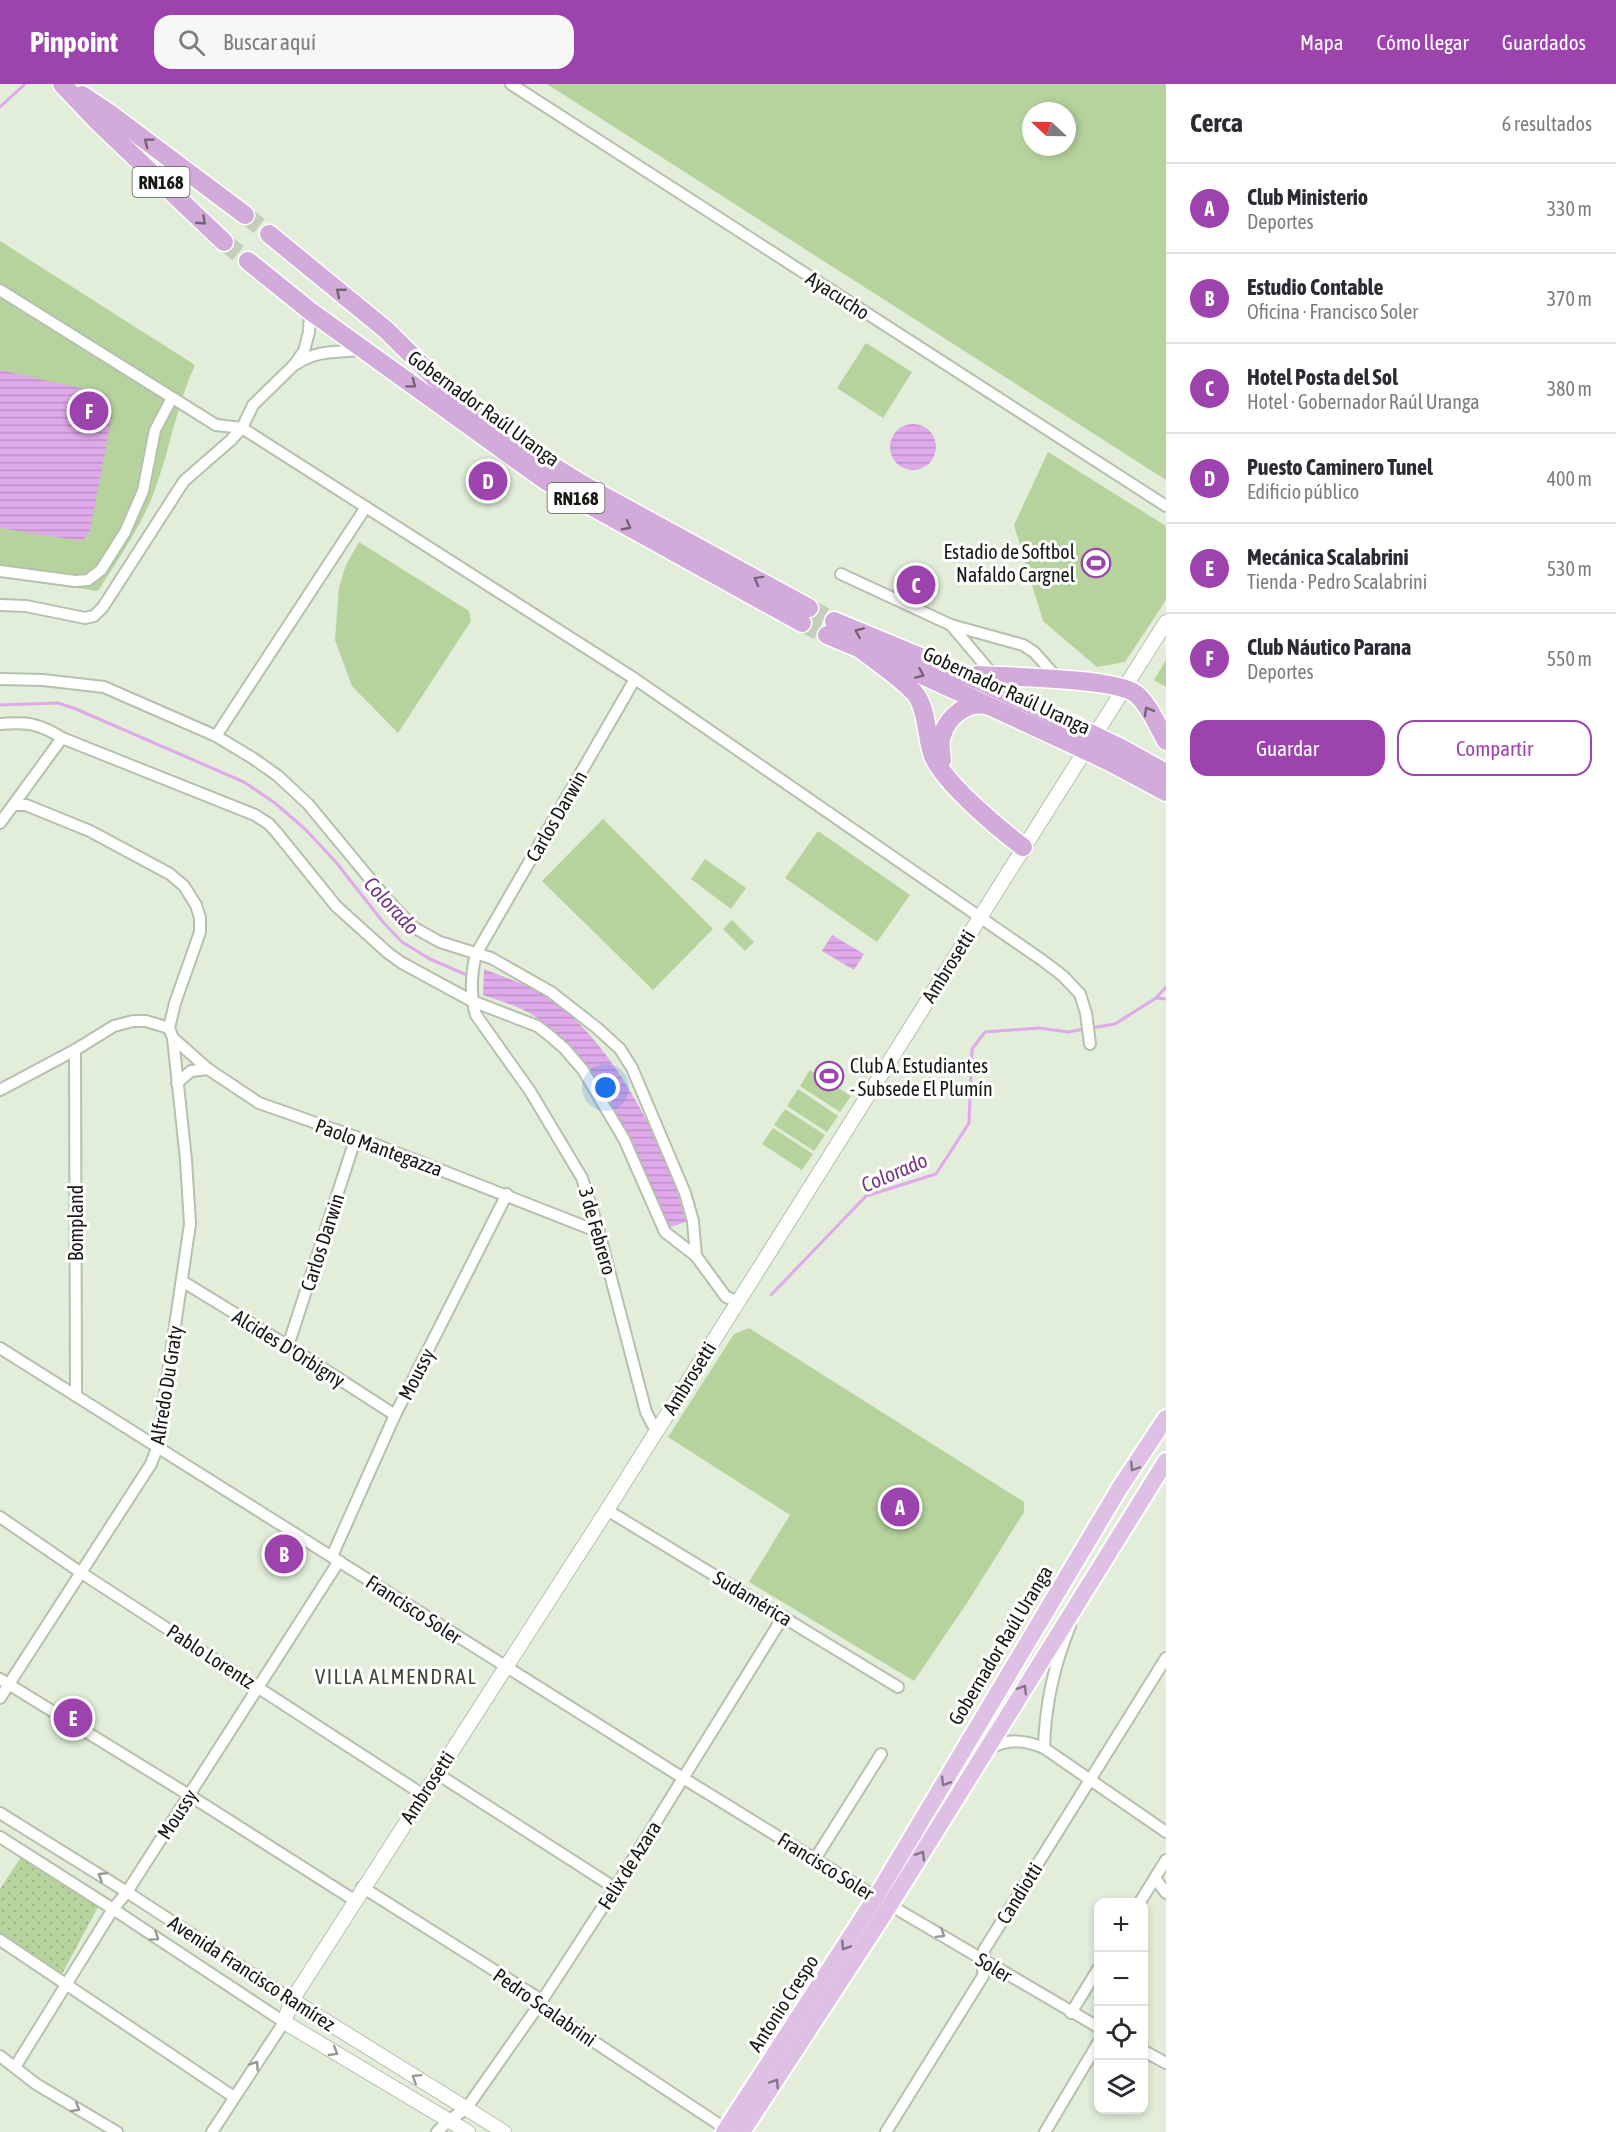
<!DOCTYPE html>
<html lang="es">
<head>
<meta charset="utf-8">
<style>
  :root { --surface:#fff; --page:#f7f7f7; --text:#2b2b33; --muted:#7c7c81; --line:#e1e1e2; --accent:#9c43ae }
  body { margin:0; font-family:"Asap Condensed",sans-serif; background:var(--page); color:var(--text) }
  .controls { position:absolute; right:18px; bottom:18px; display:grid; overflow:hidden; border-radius:12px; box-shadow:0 3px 9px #0003 }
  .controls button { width:54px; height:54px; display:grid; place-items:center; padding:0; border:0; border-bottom:2px solid var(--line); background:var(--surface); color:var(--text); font:30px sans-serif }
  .compass { position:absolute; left:1022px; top:18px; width:54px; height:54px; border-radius:50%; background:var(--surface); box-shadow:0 3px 9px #0003; rotate:292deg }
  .you { position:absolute; left:606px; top:1004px; width:21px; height:21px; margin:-15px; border:4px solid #fff; border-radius:50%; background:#1a73e8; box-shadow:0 0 0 9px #1a73e833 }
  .badge { display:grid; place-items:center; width:39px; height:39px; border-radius:50%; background:var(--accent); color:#fff; font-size:20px; font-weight:700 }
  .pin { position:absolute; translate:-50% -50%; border:3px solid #fff; box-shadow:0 2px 6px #0006 }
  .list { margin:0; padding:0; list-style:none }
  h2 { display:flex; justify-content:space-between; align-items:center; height:78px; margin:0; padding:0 24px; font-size:26px }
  h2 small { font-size:20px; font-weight:400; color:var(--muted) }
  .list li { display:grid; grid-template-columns:39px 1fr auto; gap:18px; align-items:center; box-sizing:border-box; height:90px; padding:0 24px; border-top:2px solid var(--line) }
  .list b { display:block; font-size:22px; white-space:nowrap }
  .list p { margin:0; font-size:20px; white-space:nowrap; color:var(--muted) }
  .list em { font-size:20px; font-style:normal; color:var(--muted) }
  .actions { display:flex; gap:12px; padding:18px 24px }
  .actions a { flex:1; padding:14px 0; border:2px solid var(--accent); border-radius:18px; text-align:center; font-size:21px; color:var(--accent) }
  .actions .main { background:var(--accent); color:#fff }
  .icon { flex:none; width:33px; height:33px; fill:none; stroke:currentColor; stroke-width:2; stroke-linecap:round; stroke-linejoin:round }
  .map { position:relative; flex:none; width:1166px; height:2048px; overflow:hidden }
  header { display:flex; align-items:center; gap:36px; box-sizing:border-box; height:84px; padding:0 30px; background:var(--accent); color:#fff }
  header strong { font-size:28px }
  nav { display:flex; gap:33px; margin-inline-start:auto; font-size:21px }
  .search { width:420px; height:54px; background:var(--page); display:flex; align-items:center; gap:15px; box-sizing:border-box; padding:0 21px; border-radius:18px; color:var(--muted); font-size:22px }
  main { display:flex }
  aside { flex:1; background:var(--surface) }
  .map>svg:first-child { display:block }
  .grass { fill:#b6d39d; fill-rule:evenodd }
  .park { fill:url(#park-dots) }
  .water { fill:url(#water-rules) }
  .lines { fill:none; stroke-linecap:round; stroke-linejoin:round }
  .stream { stroke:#dfa9ea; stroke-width:3 }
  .trunk-tunnel { stroke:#c3cebb; stroke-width:18; stroke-dasharray:18 9; stroke-linecap:butt }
  .minor-casing { stroke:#b5c1ad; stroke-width:14 }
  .tertiary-casing { stroke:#b5c1ad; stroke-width:16 }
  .primary-casing { stroke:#fff; stroke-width:20 }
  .trunk-casing { stroke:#fff; stroke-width:21 }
  .minor { stroke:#fff; stroke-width:10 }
  .tertiary { stroke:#fff; stroke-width:14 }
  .primary { stroke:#dec0e4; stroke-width:16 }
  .trunk { stroke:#d3abdb; stroke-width:18 }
  .trunk-bridge-casing { stroke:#fff; stroke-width:21; stroke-linecap:butt }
  .trunk-bridge { stroke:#d3abdb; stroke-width:18 }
  .oneway { stroke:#746276 }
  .oneway2 { stroke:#847586 }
  .oneway3 { stroke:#969894 }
  .labels { text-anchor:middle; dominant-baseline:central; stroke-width:6; stroke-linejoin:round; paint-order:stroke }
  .shield { fill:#fff; stroke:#5b5e59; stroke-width:1.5 }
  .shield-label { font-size:18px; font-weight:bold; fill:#151912 }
  .street-label { font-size:20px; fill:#151912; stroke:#fff }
  .poi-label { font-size:20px; fill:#151912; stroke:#fff; text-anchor:end }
  .water-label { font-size:21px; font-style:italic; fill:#753682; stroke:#fff }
  .neighbourhood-label { font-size:21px; letter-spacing:1.5px; fill:#414a39; stroke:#fff }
</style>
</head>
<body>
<header>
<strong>Pinpoint</strong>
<div class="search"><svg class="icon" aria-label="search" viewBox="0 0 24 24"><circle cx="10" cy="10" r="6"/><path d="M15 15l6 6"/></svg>Buscar aquí</div>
<nav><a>Mapa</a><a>Cómo llegar</a><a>Guardados</a></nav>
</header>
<main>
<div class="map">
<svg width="1166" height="2048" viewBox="0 0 1166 2048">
  <defs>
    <pattern id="park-dots" width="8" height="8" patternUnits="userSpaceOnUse" patternTransform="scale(1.5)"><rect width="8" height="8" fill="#b6d39d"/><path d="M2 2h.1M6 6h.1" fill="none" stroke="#9cb586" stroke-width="1.8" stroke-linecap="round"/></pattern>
    <pattern id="water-rules" width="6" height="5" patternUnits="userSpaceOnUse" patternTransform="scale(1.5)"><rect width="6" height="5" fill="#dfa9ea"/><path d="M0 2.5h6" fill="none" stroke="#be91c8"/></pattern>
  </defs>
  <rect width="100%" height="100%" fill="#e2eed9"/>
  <!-- grass -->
  <g class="grass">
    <path d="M547,0H1166V396ZM1031,27H1067V63H1031Z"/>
    <path d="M0,157L195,281C176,322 170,366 154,408C142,441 117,477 98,507L0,493Z"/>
    <path d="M866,259L912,288L883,334L837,304Z"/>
    <path d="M1048,368L1166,442V516L1125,578L1097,583L1043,537L1014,441Z"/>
    <path d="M359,458L469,527L471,537L398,649L352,602L335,556L339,503L346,481Z"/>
    <path d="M1166,576V603L1154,596Z"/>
    <path d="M603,735L713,845L653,906L542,797Z"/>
    <path d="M818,747L910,811L877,858L785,794Z"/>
    <path d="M705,775L746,804L731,825L691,795Z"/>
    <path d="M732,836L754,858L745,867L723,845Z"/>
    <path d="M810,986L851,1012L840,1028L800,1002Z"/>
    <path d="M798,1005L838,1032L827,1048L787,1022Z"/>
    <path d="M785,1025L825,1051L814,1067L774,1041Z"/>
    <path d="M773,1044L813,1070L802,1086L762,1060Z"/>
    <path d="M749,1244L1024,1418V1428L967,1519L914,1597L749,1498L790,1431L668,1353L734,1250Z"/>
  </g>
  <!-- park -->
  <path class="park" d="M21,1773L98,1823L62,1890L0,1850V1805Z"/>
  <!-- water -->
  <g class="water">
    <path d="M0,286L106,310L112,320V331L90,447L84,455L75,456L0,444Z"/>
    <circle cx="913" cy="363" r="23"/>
    <path d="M832,851L864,870L854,886L822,867Z"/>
    <path d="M484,885C505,894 531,901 551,915C614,960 667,1063 686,1138L667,1144C637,1074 600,974 534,932C520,922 500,917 483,911Z"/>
  </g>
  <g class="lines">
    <!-- stream -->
    <g class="stream">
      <path d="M0,23L24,1"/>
      <path d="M0,621L58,619L76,625L244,698L275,719L305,745L335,777L383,838L402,858L430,875L469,892"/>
      <path d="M1156,914L1166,915"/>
      <path d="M1091,944L1115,940L1156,914L1166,903"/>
      <path d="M771,1211L866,1112L936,1090L969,1039L972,965L985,948L1039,944L1068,948L1084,945"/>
    </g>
    <!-- trunk-tunnel -->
    <g class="trunk-tunnel">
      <path d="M245,131L269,150"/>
      <path d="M224,158L248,177"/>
      <path d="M809,524L834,537"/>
      <path d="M802,539L827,551"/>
    </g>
    <!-- minor casing -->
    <g class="minor-casing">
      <g id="minor">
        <path d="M511,0L1166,422"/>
        <path d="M0,206L216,341L242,344L635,595L1042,876L1063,892L1080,910L1086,929L1090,960"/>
        <path d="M296,280C321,264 337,270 365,265"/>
        <path d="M0,487L75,497L88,496L101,486L125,448L143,407L155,346L172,314"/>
        <path d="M841,490L951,541L1023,561L1034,568L1059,596"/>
        <path d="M0,521L26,522L85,534L94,532L103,523L184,397L231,356L242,344L253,321L294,281L304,267L309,248L310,227"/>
        <path d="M951,541L994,592"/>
        <path d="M0,595L43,596L104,603L216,652L254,675L278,692L308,720L385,813L413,843L440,858L491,874L551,908L597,944L620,965L632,984L685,1109L693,1137L696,1172"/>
        <path d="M635,595L476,870C471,889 470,912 476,931L530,1007L582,1094L599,1148L646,1328L656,1347"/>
        <path d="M0,640C27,638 39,639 62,654L255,731L269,740L277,749L336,822L388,869L402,879L472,917L537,942L549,951L565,965L583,986L624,1055L665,1148L696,1172L726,1213L738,1217"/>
        <path d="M216,652L366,423"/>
        <path d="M14,721H26L90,747L170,790L184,802L196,821L200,834V848L175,919L169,944"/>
        <path d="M0,739L62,654"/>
        <path d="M173,954L208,985L259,1019L356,1053L599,1148"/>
        <path d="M75,966L76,1312"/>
        <path d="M177,999L191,987L208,985"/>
        <path d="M0,1006L75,966L114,942L133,937H146L169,944"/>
        <path d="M182,1197L288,1262L395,1331"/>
        <path d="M288,1262L356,1053"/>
        <path d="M0,1264L683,1694L876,1813L1098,1943"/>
        <path d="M607,1426L898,1603"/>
        <path d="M0,1433L80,1488L422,1710"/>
        <path d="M332,1472L395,1331L507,1110"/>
        <path d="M0,1595L189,1711L354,1816"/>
        <path d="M0,1614L151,1380L157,1364L190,1140L186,1076L173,954L169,944"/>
        <path d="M1044,1664C1045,1622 1054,1581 1070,1542"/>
        <path d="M989,1665C1008,1654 1025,1656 1044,1664L1166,1748"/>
        <path d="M436,1689L615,1804"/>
        <path d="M0,1729L127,1808L292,1916"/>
        <path d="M0,1753L113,1825L284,1938L212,2048"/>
        <path d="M815,1775L881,1670"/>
        <path d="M1155,1794L1166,1809"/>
        <path d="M362,1803L535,1912L546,1926L726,2045"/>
        <path d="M1140,1818L1166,1776"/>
        <path d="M0,1856L234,2013"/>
        <path d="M1071,1929L1098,1885"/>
        <path d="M1144,1967L1166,1979"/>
        <path d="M0,1972L36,2000L117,2048"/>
        <path d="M15,1983L113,1825L127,1808L339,1477"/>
        <path d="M437,2048L449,2036L466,2025L541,1918L615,1804L783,1533"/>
        <path d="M886,2048L983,1892L984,1866L1166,1574"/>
        <path d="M1045,2048L1098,1959"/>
      </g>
    </g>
    <!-- tertiary casing -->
    <g class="tertiary-casing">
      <g id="tertiary">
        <path d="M292,1916L504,2048"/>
        <path d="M468,2048L284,1938L292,1916L607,1426L1166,538"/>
      </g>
    </g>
    <!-- primary casing -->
    <g class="primary-casing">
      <g id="primary">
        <path d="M724,2048L876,1813L1119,1405L1166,1334"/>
        <path d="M742,2048L890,1821L1166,1377"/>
      </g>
    </g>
    <!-- trunk casing -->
    <g class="trunk-casing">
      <g id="trunk">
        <path d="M62,0L99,39L224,158"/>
        <path d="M82,11L109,29L245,131"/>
        <path d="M269,150L385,245L440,299L519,361L580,399L809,524"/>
        <path d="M248,177L310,227L546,397L802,539"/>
        <path d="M834,537L986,600L1067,638"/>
        <path d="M827,551L913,587L1059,654"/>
        <path d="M863,567C876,577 912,602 918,614C928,631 926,654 933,672C945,700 998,744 1023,763"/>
        <path d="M977,591C1008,593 1116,594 1136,610C1148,619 1159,644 1166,657"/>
        <path d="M1119,663L1166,689"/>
        <path d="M942,676C941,668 939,660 942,652C947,633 968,615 989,622"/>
        <path d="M1110,678L1166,708"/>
      </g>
    </g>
    <!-- minor -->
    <use href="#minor" class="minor"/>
    <!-- tertiary -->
    <use href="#tertiary" class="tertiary"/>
    <!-- primary -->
    <use href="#primary" class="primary"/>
    <!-- trunk -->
    <use href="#trunk" class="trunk"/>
    <!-- trunk-bridge casing -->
    <g class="trunk-bridge-casing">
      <g id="trunk-bridge">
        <path d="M1067,638L1119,663"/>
        <path d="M1059,654L1110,678"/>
      </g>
    </g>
    <!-- trunk-bridge -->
    <use href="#trunk-bridge" class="trunk-bridge"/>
  </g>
  <!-- one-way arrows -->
  <defs><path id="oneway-chevron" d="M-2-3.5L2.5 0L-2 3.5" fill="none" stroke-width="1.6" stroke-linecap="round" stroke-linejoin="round" transform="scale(1.5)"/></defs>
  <g class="oneway">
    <use href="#oneway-chevron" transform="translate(148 58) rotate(-143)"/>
    <use href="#oneway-chevron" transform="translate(202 137) rotate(43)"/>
    <use href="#oneway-chevron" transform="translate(340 208) rotate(-141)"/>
    <use href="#oneway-chevron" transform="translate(412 300) rotate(37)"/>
    <use href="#oneway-chevron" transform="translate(627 442) rotate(28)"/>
    <use href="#oneway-chevron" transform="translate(758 496) rotate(-151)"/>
    <use href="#oneway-chevron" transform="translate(859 548) rotate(-157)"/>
    <use href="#oneway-chevron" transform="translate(920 590) rotate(24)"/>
    <use href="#oneway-chevron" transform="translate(1148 627) rotate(-120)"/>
  </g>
  <g class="oneway2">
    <use href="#oneway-chevron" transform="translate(1134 1383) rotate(123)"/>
    <use href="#oneway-chevron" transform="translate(1023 1605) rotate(-58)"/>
    <use href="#oneway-chevron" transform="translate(945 1698) rotate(121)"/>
    <use href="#oneway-chevron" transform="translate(921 1771) rotate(-59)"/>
    <use href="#oneway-chevron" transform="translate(845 1862) rotate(123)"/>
    <use href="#oneway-chevron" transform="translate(775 1999) rotate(-57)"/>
  </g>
  <g class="oneway3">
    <use href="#oneway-chevron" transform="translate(102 1792) rotate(-148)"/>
    <use href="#oneway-chevron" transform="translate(941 1850) rotate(32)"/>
    <use href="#oneway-chevron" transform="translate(155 1853) rotate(34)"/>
    <use href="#oneway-chevron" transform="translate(334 1968) rotate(31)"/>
    <use href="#oneway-chevron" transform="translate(255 1981) rotate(-56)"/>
    <use href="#oneway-chevron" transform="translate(416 1994) rotate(-148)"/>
    <use href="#oneway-chevron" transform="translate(76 2024) rotate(31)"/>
  </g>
  <!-- icons -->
  <defs>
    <g id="stadium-ring" transform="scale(1.5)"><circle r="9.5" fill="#fff" stroke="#9c43ae" stroke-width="1.5"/><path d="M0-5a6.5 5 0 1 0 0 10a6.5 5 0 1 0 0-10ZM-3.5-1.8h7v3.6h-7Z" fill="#9c43ae"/></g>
  </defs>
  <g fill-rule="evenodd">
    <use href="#stadium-ring" x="1096" y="479"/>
    <use href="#stadium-ring" x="829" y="992"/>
  </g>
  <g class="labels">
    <!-- shield labels -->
    <g class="shield">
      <rect x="132.5" y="83" width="57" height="30" rx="4.5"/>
      <rect x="547.5" y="399" width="57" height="30" rx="4.5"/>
    </g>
    <g class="shield-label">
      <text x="161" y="98">RN168</text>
      <text x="576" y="414">RN168</text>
    </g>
    <!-- street labels -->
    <g class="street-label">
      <text transform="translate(838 211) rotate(33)">Ayacucho</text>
      <text transform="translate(484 324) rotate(36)">Gobernador Raúl Uranga</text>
      <text transform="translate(1007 606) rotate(25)">Gobernador Raúl Uranga</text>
      <text transform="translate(556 732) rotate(-60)">Carlos Darwin</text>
      <text transform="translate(948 882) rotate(-58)">Ambrosetti</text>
      <text transform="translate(379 1063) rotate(20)">Paolo Mantegazza</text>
      <text transform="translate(75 1139) rotate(-90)">Bompland</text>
      <text transform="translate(598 1147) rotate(74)">3 de Febrero</text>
      <text transform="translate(322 1158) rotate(-72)">Carlos Darwin</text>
      <text transform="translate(289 1264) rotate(32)">Alcides D'Orbigny</text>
      <text transform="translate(416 1290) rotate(-63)">Moussy</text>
      <text transform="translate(689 1294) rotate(-58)">Ambrosetti</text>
      <text transform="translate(166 1301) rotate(-81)">Alfredo Du Graty</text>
      <text transform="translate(753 1514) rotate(31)">Sudamérica</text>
      <text transform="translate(414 1525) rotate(33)">Francisco Soler</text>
      <text transform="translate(1000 1561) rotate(-59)">Gobernador Raúl Uranga</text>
      <text transform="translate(211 1572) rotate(33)">Pablo Lorentz</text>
      <text transform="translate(427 1703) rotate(-57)">Ambrosetti</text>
      <text transform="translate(177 1730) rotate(-57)">Moussy</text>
      <text transform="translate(629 1781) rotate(-58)">Felix de Azara</text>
      <text transform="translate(826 1782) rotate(32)">Francisco Soler</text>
      <text transform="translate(1019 1809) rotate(-58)">Candiotti</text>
      <text transform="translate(994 1883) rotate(31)">Soler</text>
      <text transform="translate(252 1889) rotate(33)">Avenida Francisco Ramírez</text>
      <text transform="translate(783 1919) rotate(-57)">Antonio Crespo</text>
      <text transform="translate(545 1923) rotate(35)">Pedro Scalabrini</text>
    </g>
    <!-- poi labels -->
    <g class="poi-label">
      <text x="1075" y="467">Estadio de Softbol<tspan x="1075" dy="23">Nafaldo Cargnel</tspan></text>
      <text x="850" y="981" text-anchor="start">Club A. Estudiantes<tspan x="850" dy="23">- Subsede El Plumín</tspan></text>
    </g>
    <!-- water labels -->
    <g class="water-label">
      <text transform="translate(392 821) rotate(47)">Colorado</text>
      <text transform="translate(894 1088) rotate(-23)">Colorado</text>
    </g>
    <!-- neighbourhood labels -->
    <g class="neighbourhood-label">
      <text x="396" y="1592">VILLA ALMENDRAL</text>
    </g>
  </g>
</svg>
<div class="controls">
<button>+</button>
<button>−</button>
<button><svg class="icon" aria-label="locate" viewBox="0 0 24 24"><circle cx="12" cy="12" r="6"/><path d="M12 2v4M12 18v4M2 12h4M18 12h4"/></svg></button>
<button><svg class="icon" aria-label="layers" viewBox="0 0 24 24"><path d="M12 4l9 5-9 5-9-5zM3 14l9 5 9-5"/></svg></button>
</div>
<svg class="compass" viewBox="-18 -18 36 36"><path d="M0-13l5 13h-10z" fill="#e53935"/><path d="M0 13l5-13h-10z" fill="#7c7c81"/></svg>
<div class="you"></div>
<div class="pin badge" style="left:900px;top:1423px">A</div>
<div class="pin badge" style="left:284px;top:1470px">B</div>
<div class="pin badge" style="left:916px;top:501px">C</div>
<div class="pin badge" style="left:488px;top:397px">D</div>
<div class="pin badge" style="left:73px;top:1634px">E</div>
<div class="pin badge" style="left:89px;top:327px">F</div>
</div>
<aside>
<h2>Cerca<small>6 resultados</small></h2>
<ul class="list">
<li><span class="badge">A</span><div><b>Club Ministerio</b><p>Deportes</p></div><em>330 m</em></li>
<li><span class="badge">B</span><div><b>Estudio Contable</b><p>Oficina · Francisco Soler</p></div><em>370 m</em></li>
<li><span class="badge">C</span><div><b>Hotel Posta del Sol</b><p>Hotel · Gobernador Raúl Uranga</p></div><em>380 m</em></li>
<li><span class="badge">D</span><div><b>Puesto Caminero Tunel</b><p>Edificio público</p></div><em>400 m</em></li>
<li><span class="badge">E</span><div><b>Mecánica Scalabrini</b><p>Tienda · Pedro Scalabrini</p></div><em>530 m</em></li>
<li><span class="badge">F</span><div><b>Club Náutico Parana</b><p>Deportes</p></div><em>550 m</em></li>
</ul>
<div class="actions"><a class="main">Guardar</a><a>Compartir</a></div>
</aside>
</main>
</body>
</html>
